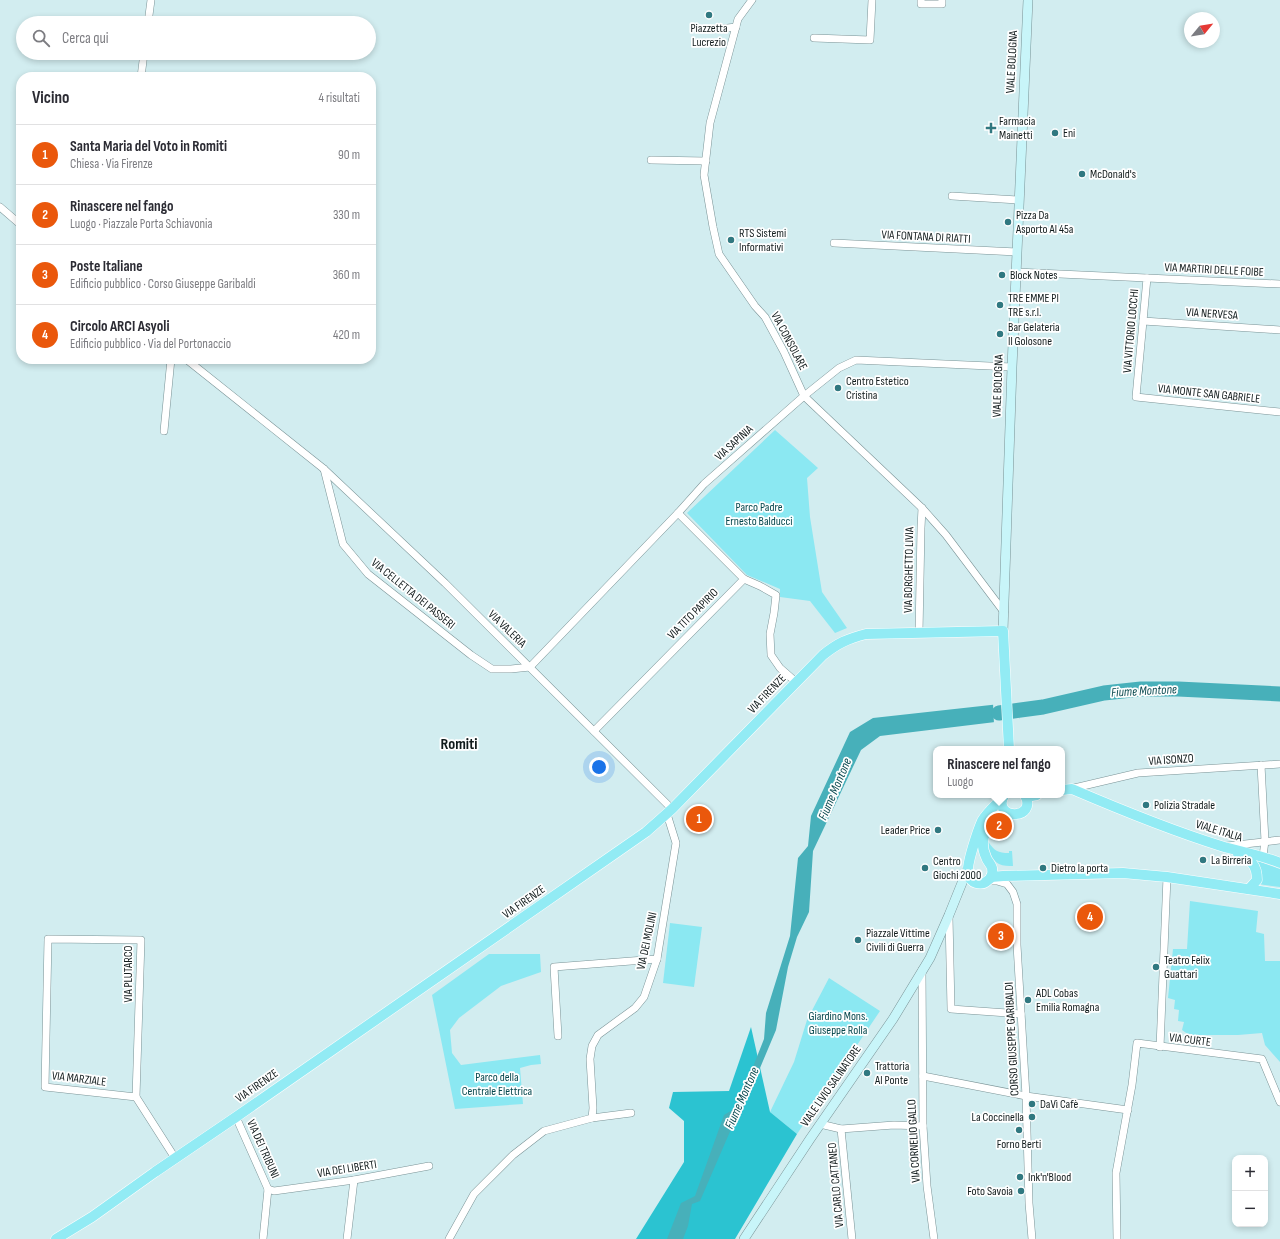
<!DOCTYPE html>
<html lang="it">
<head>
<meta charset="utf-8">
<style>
  :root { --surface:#fff; --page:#f2f2f3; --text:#2b2b33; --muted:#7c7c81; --line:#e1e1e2; --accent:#ea580c }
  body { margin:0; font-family:"Sofia Sans Condensed",sans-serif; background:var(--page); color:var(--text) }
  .controls { position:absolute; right:12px; bottom:12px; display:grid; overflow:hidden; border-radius:8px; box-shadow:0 2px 6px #0003 }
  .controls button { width:36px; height:36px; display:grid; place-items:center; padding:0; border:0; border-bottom:1px solid var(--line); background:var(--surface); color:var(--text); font:20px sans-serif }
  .compass { position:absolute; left:1184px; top:12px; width:36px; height:36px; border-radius:50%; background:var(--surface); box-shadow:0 2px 6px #0003; rotate:60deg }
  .you { position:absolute; left:599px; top:767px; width:14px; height:14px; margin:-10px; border:3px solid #fff; border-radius:50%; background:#1a73e8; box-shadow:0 0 0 6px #1a73e833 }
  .badge { display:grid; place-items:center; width:26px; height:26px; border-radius:50%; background:var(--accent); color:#fff; font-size:13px; font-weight:700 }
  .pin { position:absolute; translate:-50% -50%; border:2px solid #fff; box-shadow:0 1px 4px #0006 }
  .popup { position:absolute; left:933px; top:746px; width:132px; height:52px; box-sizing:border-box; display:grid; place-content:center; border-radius:8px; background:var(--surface); filter:drop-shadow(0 1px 3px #0005); font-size:13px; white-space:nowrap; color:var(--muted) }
  .popup b { font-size:15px; color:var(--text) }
  .popup::after { content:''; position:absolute; left:50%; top:100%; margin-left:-8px; border:8px solid transparent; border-top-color:var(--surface) }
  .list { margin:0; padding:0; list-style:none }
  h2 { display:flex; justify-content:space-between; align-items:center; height:52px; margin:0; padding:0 16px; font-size:17px }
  h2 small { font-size:13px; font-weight:400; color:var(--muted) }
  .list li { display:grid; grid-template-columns:26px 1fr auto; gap:12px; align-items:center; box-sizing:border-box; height:60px; padding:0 16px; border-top:1px solid var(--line) }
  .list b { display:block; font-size:15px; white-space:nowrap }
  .list p { margin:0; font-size:13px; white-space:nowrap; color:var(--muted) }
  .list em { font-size:13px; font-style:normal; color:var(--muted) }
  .icon { flex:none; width:22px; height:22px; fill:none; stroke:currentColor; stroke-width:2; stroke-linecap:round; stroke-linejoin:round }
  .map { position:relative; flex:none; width:1280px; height:1239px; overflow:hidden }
  .search { position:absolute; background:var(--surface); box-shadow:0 2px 6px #0003; left:16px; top:16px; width:360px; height:44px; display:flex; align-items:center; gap:10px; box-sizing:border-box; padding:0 14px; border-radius:22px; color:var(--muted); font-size:15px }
  .panel { position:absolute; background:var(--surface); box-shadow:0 2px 6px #0003; left:16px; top:72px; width:360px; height:292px; border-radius:16px }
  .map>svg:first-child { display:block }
  .green { fill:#8be8f2 }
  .forest { fill:#2bc3d1 }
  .water { fill:#47b0ba }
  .pier { fill:#d2edf0 }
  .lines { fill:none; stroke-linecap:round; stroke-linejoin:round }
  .river { stroke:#47b0ba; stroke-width:15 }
  .minor-casing { stroke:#7a9396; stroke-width:8 }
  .secondary-casing { stroke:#7a9396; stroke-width:10 }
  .primary-casing { stroke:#fff; stroke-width:11 }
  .minor { stroke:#fff; stroke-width:7 }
  .secondary { stroke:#c8f5f9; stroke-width:9 }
  .primary { stroke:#92ebf4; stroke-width:10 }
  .poi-dot { fill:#307880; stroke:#fff; stroke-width:1.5 }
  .labels { text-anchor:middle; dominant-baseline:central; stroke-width:3.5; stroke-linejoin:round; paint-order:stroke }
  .poi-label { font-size:12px; fill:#111b1c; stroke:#fff; text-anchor:start }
  .street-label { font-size:12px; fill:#111b1c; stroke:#fff }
  .park-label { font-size:12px; fill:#05474d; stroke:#fff }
  .water-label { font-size:13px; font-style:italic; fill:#0c4b51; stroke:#fff }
  .district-label { font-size:16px; font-weight:bold; fill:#111b1c; stroke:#fff }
</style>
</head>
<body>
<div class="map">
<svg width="1280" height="1239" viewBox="0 0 1280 1239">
  <rect width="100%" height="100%" fill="#d2edf0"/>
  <!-- green -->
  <g class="green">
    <path d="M775,430L818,468L807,478L810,517L822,592L847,628L835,633L810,601L780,597V589L747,575L687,513Z"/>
    <path d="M988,841C994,851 998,853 1009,853V851H1012L1013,866C1009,866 1003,866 999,864C991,860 989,849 988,841Z"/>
    <path d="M1252,859L1280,869V887L1258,884Z"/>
    <path d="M1190,901L1258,911L1256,932L1264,934L1265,961H1280V1062L1265,1045L1262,1033L1238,1035H1189L1182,1030L1184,1022L1178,1021L1179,1010L1174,1009L1175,1000L1168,998L1173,949H1187Z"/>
    <path d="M670,923L702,927L694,987L663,983Z"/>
    <path d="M489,954H540L541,972L501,986L459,1018L450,1030L452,1053L461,1065L540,1055L541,1064L531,1065L520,1068L523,1104L455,1109L432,995Z"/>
    <path d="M829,978L880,1011L797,1134L770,1112L794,1062L807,1020Z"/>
  </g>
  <!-- forest -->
  <path class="forest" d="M751,1027L770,1112L797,1134L735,1239H636L684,1162V1121L669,1108L673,1092L729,1091Z"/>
  <!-- water -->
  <path class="water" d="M1018,702L1020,719L880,736L861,750L813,851L809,912L797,937L788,967L776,1030L744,1106L735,1120L700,1201L692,1204L688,1226L683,1239H667L681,1203L695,1196L724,1115L737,1107L764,1039L766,1013L790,936L798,858L808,846L811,816L850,732L873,718Z"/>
  <!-- pier -->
  <path class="pier" d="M1019,700L1020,721L994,724L993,703Z"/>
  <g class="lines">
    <!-- river -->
    <path class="river" d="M999,713L1043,707L1104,693L1141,689H1178L1280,694"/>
    <!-- minor casing -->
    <g class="minor-casing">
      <g id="minor">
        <path d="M752,0L738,19L710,123L704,175L713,227L719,254L755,306L765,317L784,352L804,396L922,508L946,535L1004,612"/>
        <path d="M921,0V4H942V0"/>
        <path d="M148,23L151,0"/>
        <path d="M719,29L736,27"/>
        <path d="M814,38L870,40L872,0"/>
        <path d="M141,77L144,53"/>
        <path d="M651,160L706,161"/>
        <path d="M952,196L1019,200"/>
        <path d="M0,207L21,225"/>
        <path d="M834,243L1017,252"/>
        <path d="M1016,272L1147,278L1136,397L1280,412"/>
        <path d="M1147,278L1280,284"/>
        <path d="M1143,321L1280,330"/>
        <path d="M186,359L324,469L445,583L672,809"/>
        <path d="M164,431L171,359"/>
        <path d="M324,469L343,544L368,574L471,655L492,669H511L530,667L678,513L704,484L804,396L839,368L856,360L1012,367"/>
        <path d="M744,579L760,586L776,595L774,613L770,634L771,655L780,668L796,682"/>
        <path d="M919,633L921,528L922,508"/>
        <path d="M594,731L744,579L678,513"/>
        <path d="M1261,765L1265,841L1263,856"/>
        <path d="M1070,789L1138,773L1280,764"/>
        <path d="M1227,846L1280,840"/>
        <path d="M990,881H997L1007,884L1013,892L1017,904V945L1026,1096L1029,1203L1032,1239"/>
        <path d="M949,917L951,1009L1021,1014"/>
        <path d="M48,939L141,940L136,1097L45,1087Z"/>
        <path d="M922,970L923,1126L927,1186L934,1239"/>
        <path d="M558,1036L554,967L657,959"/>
        <path d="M1160,1047L1167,877"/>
        <path d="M923,1076L1026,1096L1128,1110"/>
        <path d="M136,1097L175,1158"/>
        <path d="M236,1117L268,1189L263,1239"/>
        <path d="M592,1118L631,1113"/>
        <path d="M820,1124L841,1129L894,1125L923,1126"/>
        <path d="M841,1129L852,1239"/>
        <path d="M268,1189L274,1191L354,1180L429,1166"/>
        <path d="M347,1239L354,1180"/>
        <path d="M449,1239L474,1194L513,1155L544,1131L592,1118L593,1108L590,1059L592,1046L598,1035L635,1008L644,997L657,959L676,843L667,814"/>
        <path d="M1117,1239L1116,1173L1132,1085L1137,1043L1262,1059L1280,1102"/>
      </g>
    </g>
    <!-- secondary casing -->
    <g class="secondary-casing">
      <g id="secondary">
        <path d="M1003,631L1012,367L1028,0"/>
        <path d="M744,1239L810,1139L893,1019L930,958L949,915L968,868"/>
      </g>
    </g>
    <!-- primary casing -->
    <g class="primary-casing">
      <g id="primary">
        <path d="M1062,790L1072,789C1121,810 1170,830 1221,846C1241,852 1261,855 1280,863"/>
        <path d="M1004,795C991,820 1038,821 1025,795"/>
        <path d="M1004,796C997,804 987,812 982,821C978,830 966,865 968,874C969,878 972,882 976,883C980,884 984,884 987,881C992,878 993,873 992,868C991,864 987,861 986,857C976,835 992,820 1011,815"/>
        <path d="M1026,797L1037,795"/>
        <path d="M1238,854C1251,861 1257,864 1257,880L1249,889"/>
        <path d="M991,877L1003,876L1123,873L1167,877L1280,894"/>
        <path d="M56,1239L92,1217L155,1172L236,1117L646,832L672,809L823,655C838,643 847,639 866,634L1003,631L1009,749"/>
      </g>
    </g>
    <!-- minor -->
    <use href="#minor" class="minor"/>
    <!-- secondary -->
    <use href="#secondary" class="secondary"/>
    <!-- primary -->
    <use href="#primary" class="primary"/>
  </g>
  <!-- markers -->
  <g class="poi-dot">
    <circle cx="709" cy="15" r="4"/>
    <path d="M989 122h4v4h4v4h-4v4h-4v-4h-4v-4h4z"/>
    <circle cx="1055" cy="133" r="4"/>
    <circle cx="1082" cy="174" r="4"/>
    <circle cx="1008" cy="222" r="4"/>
    <circle cx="731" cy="240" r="4"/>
    <circle cx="1002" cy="275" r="4"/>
    <circle cx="1000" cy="305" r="4"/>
    <circle cx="1000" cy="334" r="4"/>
    <circle cx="838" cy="388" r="4"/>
    <circle cx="1146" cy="805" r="4"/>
    <circle cx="938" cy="830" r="4"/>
    <circle cx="1203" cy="860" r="4"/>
    <circle cx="925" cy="868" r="4"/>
    <circle cx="1043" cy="868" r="4"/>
    <circle cx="858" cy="940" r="4"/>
    <circle cx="1156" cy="967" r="4"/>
    <circle cx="1028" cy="1000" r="4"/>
    <circle cx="867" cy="1073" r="4"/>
    <circle cx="1032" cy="1104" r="4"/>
    <circle cx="1032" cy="1117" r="4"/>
    <circle cx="1019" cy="1130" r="4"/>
    <circle cx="1020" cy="1177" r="4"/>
    <circle cx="1021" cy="1191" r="4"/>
  </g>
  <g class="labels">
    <!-- poi labels -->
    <g class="poi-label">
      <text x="709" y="28" text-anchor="middle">Piazzetta<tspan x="709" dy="14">Lucrezio</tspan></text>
      <text x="999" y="121">Farmacia<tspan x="999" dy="14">Mainetti</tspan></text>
      <text x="1063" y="133">Eni</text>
      <text x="1090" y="174">McDonald's</text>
      <text x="1016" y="215">Pizza Da<tspan x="1016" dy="14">Asporto Al 45a</tspan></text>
      <text x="739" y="233">RTS Sistemi<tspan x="739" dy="14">Informativi</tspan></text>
      <text x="1010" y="275">Block Notes</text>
      <text x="1008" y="298">TRE EMME PI<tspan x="1008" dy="14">TRE s.r.l.</tspan></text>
      <text x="1008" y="327">Bar Gelateria<tspan x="1008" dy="14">Il Golosone</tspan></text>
      <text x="846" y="381">Centro Estetico<tspan x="846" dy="14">Cristina</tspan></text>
      <text x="1154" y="805">Polizia Stradale</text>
      <text x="930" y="830" text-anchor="end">Leader Price</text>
      <text x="1211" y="860">La Birreria</text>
      <text x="933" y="861">Centro<tspan x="933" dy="14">Giochi 2000</tspan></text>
      <text x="1051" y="868">Dietro la porta</text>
      <text x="866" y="933">Piazzale Vittime<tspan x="866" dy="14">Civili di Guerra</tspan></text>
      <text x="1164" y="960">Teatro Felix<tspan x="1164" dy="14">Guattari</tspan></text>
      <text x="1036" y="993">ADL Cobas<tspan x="1036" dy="14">Emilia Romagna</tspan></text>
      <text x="875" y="1066">Trattoria<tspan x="875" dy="14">Al Ponte</tspan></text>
      <text x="1040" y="1104">DaVì Cafè</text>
      <text x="1024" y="1117" text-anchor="end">La Coccinella</text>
      <text x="1019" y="1144" text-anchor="middle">Forno Berti</text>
      <text x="1028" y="1177">Ink'n'Blood</text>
      <text x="1013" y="1191" text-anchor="end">Foto Savoia</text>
    </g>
    <!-- street labels -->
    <g class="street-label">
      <text transform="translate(1012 62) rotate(-87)">VIALE BOLOGNA</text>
      <text transform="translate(926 237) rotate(3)">VIA FONTANA DI RIATTI</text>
      <text transform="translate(1214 270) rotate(3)">VIA MARTIRI DELLE FOIBE</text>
      <text transform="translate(1212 314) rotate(4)">VIA NERVESA</text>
      <text transform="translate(1131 331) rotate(-85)">VIA VITTORIO LOCCHI</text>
      <text transform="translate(789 341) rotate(62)">VIA CONSOLARE</text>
      <text transform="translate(998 386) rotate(-88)">VIALE BOLOGNA</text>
      <text transform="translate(1209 394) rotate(6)">VIA MONTE SAN GABRIELE</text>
      <text transform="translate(734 443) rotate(-42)">VIA SAPINIA</text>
      <text transform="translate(909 570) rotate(-89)">VIA BORGHETTO LIVIA</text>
      <text transform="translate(413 594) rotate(39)">VIA CELLETTA DEI PASSERI</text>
      <text transform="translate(693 614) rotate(-45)">VIA TITO PAPIRIO</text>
      <text transform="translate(507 629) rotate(44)">VIA VALERIA</text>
      <text transform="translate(767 694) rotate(-46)">VIA FIRENZE</text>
      <text transform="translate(1171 760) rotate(-4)">VIA ISONZO</text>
      <text transform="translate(1219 831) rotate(17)">VIALE ITALIA</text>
      <text transform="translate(524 902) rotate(-35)">VIA FIRENZE</text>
      <text transform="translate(647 941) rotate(-78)">VIA DEI MOLINI</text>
      <text transform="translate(128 974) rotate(-90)">VIA PLUTARCO</text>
      <text transform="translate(1012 1039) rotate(-93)">CORSO GIUSEPPE GARIBALDI</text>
      <text transform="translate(1190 1040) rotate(7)">VIA CURTE</text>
      <text transform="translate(79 1079) rotate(7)">VIA MARZIALE</text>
      <text transform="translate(257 1086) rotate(-35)">VIA FIRENZE</text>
      <text transform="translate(831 1086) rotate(-55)">VIALE LIVIO SALINATORE</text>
      <text transform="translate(914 1141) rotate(-93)">VIA CORNELIO GALLO</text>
      <text transform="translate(263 1149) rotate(66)">VIA DEI TRIBUNI</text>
      <text transform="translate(347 1169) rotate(-9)">VIA DEI LIBERTI</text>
      <text transform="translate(836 1185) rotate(-95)">VIA CARLO CATTANEO</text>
    </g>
    <!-- park labels -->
    <g class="park-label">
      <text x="759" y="507">Parco Padre<tspan x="759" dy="14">Ernesto Balducci</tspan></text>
      <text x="838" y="1016">Giardino Mons.<tspan x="838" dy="14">Giuseppe Rolla</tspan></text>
      <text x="497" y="1077">Parco della<tspan x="497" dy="14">Centrale Elettrica</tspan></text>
    </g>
    <!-- water labels -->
    <g class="water-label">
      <text transform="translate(1144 691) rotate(-3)">Fiume Montone</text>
      <text transform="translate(835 789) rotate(-67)">Fiume Montone</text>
      <text transform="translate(742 1098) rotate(-66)">Fiume Montone</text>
    </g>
    <!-- district labels -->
    <g class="district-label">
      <text x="459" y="744">Romiti</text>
    </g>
  </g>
</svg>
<div class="controls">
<button>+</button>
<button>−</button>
</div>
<svg class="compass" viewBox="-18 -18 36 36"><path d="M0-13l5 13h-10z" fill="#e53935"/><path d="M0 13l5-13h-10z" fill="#7c7c81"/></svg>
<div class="you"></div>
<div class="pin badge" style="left:699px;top:819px">1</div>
<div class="pin badge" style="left:999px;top:826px">2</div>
<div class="popup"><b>Rinascere nel fango</b>Luogo</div>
<div class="pin badge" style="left:1001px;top:936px">3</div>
<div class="pin badge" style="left:1090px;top:917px">4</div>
<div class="search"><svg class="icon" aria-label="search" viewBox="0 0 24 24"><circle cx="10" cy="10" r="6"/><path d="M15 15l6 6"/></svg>Cerca qui</div>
<section class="panel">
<h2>Vicino<small>4 risultati</small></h2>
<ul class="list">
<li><span class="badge">1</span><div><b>Santa Maria del Voto in Romiti</b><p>Chiesa · Via Firenze</p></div><em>90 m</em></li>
<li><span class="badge">2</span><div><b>Rinascere nel fango</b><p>Luogo · Piazzale Porta Schiavonia</p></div><em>330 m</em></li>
<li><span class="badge">3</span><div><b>Poste Italiane</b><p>Edificio pubblico · Corso Giuseppe Garibaldi</p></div><em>360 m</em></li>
<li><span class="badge">4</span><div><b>Circolo ARCI Asyoli</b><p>Edificio pubblico · Via del Portonaccio</p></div><em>420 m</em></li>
</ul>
</section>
</div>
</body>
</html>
